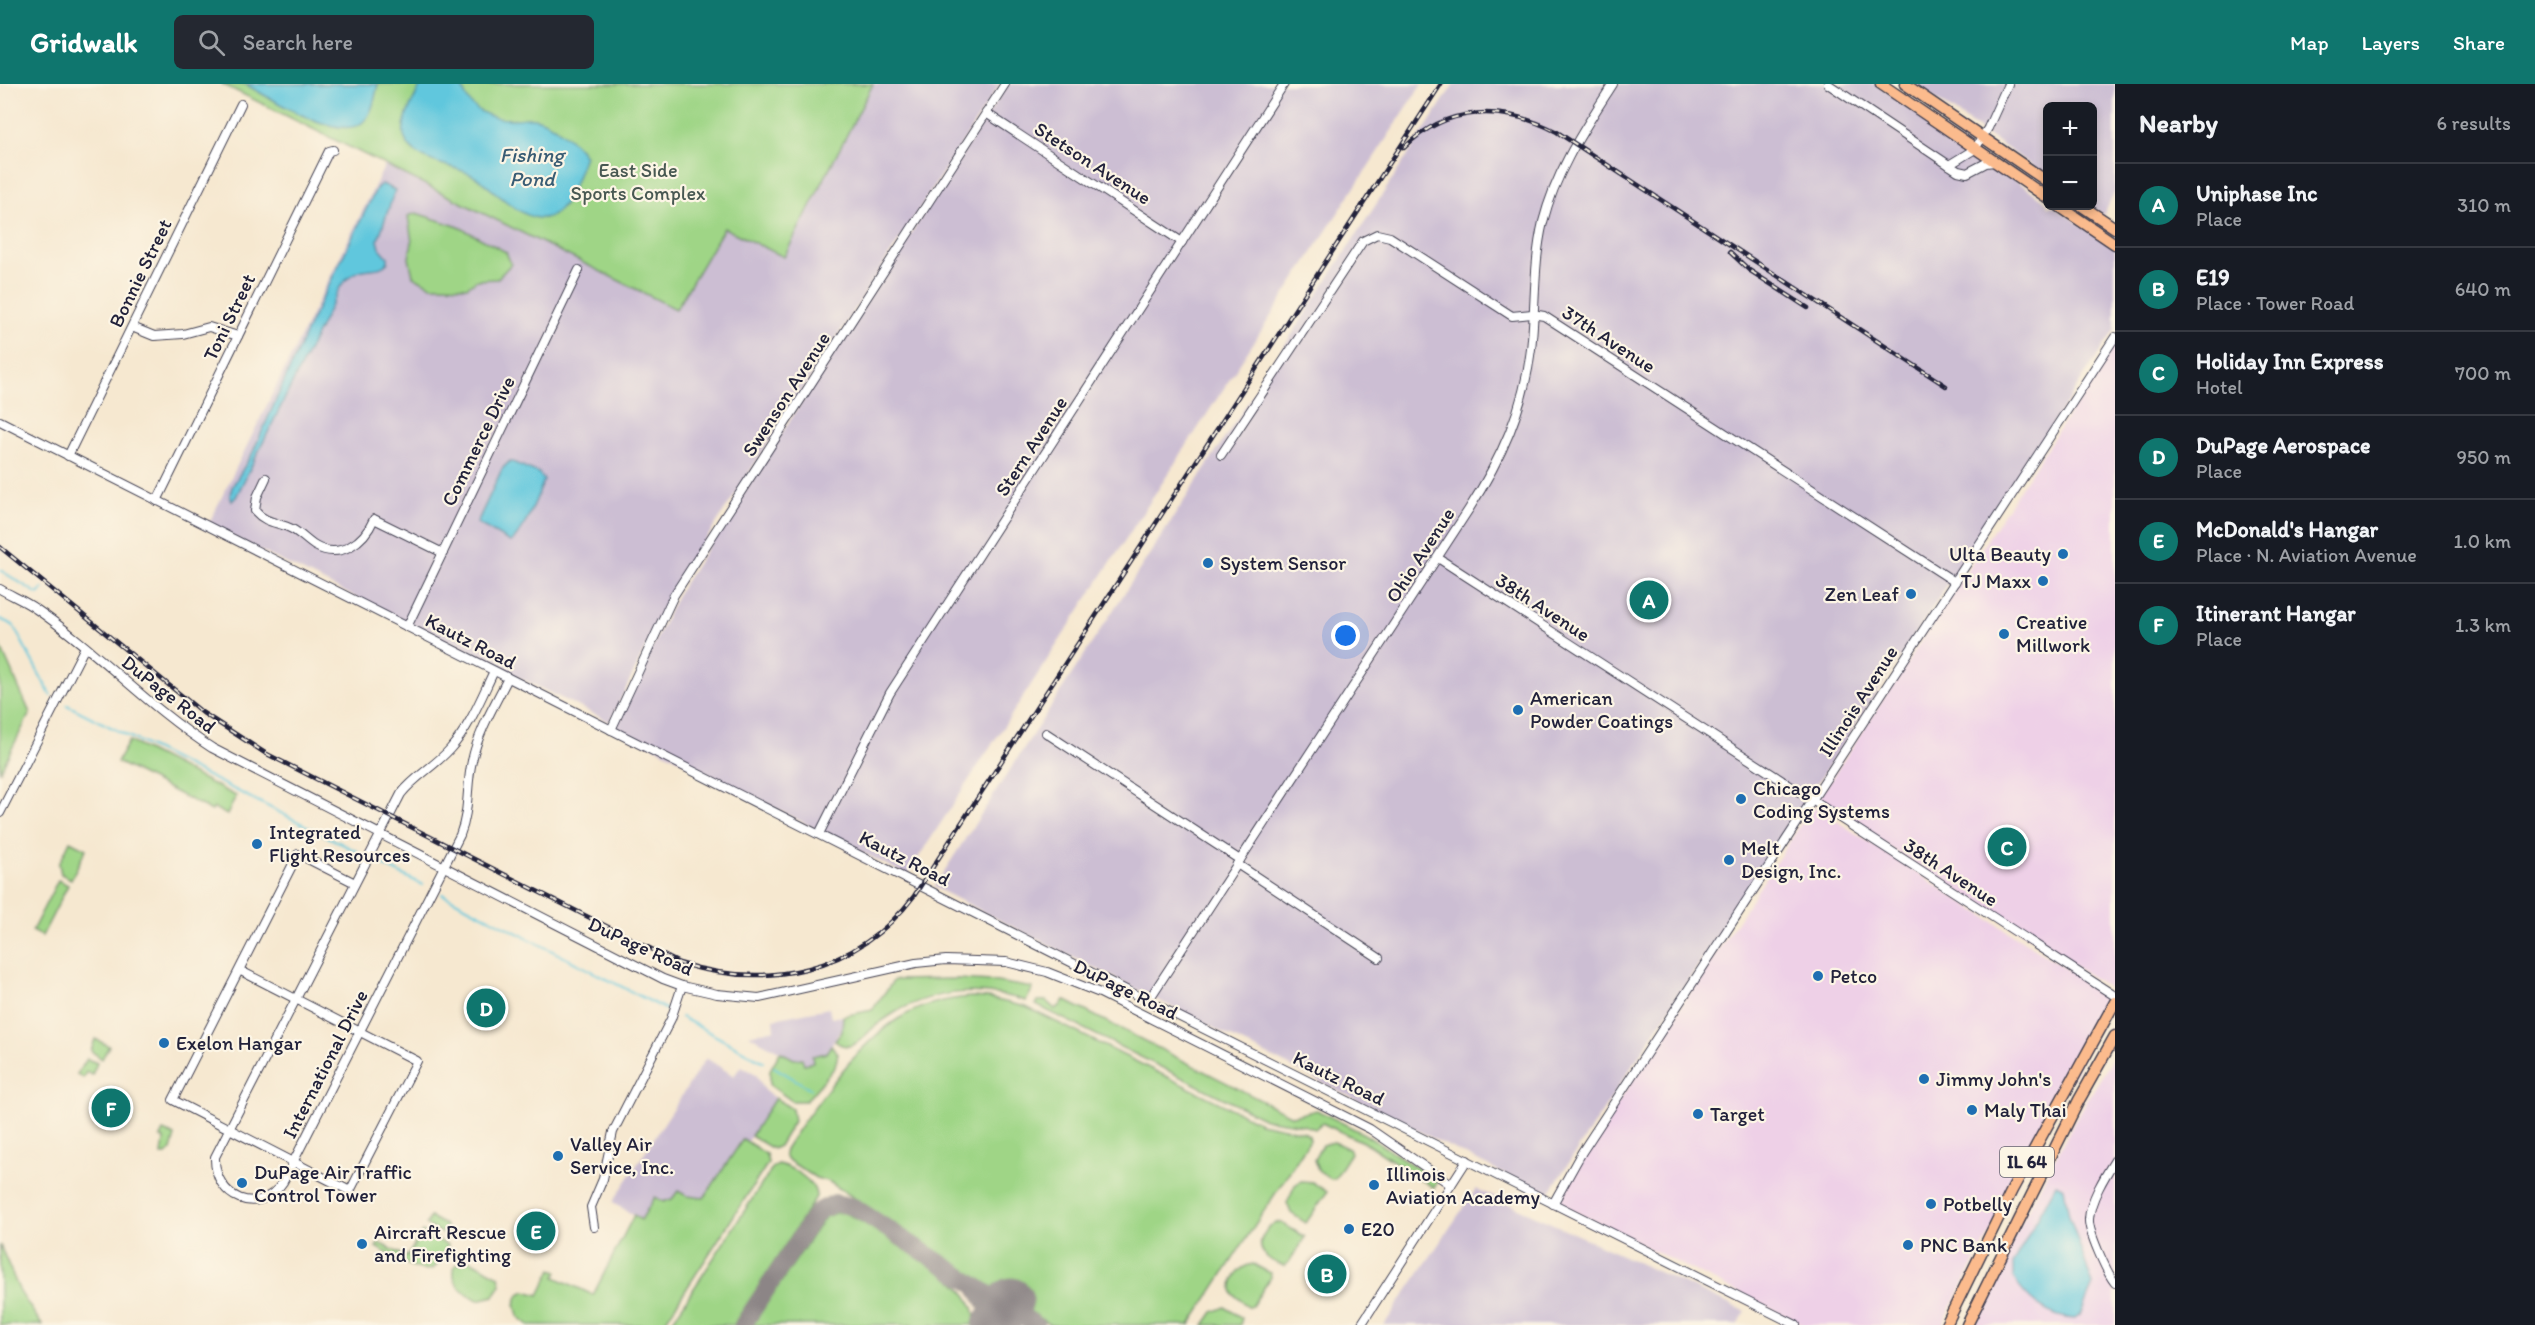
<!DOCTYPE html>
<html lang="en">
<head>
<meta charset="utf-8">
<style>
  :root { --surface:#171b24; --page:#242831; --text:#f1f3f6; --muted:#9ea1a6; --line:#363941; --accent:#0f766e }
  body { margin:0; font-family:Itim,sans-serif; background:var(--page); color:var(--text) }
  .controls { position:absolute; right:18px; top:18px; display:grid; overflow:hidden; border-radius:9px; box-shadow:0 3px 9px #0003 }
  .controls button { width:54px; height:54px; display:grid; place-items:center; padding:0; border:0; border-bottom:2px solid var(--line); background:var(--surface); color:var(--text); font:30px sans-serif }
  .you { position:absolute; left:1346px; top:552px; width:21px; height:21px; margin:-15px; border:4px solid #fff; border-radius:50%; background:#1a73e8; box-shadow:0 0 0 9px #1a73e833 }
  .badge { display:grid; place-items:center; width:39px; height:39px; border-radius:50%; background:var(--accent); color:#fff; font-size:20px; font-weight:700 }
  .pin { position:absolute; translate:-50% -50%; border:3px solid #fff; box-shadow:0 2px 6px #0006 }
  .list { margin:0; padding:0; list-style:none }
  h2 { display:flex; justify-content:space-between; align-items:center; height:78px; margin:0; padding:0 24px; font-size:26px }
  h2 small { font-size:20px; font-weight:400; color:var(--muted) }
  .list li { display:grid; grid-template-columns:39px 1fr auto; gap:18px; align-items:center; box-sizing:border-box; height:84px; padding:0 24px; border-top:2px solid var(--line) }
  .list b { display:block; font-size:22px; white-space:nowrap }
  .list p { margin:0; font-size:20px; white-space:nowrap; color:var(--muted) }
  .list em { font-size:20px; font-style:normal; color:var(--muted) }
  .icon { flex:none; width:33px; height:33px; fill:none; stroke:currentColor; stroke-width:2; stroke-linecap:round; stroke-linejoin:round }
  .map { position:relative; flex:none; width:2115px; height:1241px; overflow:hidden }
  header { display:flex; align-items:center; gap:36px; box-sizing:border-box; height:84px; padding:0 30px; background:var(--accent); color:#fff }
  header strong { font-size:28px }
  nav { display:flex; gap:33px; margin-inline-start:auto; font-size:21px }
  .search { width:420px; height:54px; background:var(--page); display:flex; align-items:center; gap:15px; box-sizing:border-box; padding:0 21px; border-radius:9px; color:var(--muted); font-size:22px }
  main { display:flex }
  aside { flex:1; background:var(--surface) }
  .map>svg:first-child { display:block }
  .built { fill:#eed0e7 }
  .industrial { fill:#ccbed3 }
  .green { fill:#9fd586; stroke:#607c60; stroke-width:1.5 }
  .water { fill:#60c7dd; stroke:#41748c; stroke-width:1.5 }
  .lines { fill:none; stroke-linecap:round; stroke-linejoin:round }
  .stream { stroke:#60c7dd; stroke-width:2 }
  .taxiway { stroke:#8c8586; stroke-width:18 }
  .runway { stroke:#8c8586; stroke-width:45 }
  .minor-casing { stroke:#424051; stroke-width:10 }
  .major-casing { stroke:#424051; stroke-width:13 }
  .minor { stroke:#fff; stroke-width:8 }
  .major { stroke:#fbbb8d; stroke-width:10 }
  .rail-casing { stroke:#22223b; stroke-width:4.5 }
  .rail { stroke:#fcf5e5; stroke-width:2; stroke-dasharray:7; stroke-linecap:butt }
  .poi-dot { fill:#1f6fb2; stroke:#fcf5e5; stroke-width:2 }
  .labels { text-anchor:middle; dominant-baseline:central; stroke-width:4.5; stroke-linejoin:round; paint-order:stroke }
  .shield { fill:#fcf5e5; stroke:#63616e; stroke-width:1.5 }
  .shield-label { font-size:18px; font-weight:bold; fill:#22223b }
  .street-label { font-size:20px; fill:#22223b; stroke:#fcf5e5 }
  .park-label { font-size:20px; fill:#485852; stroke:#fcf5e5 }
  .poi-label { font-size:20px; fill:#22223b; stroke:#fcf5e5; text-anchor:start }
  .water-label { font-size:21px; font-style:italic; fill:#385c74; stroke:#fcf5e5 }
</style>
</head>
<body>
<header>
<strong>Gridwalk</strong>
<div class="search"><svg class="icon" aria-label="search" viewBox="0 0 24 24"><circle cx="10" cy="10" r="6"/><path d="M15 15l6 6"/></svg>Search here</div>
<nav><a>Map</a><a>Layers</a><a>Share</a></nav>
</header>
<main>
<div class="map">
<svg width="2115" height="1241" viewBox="0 0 2115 1241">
  <rect width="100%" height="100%" fill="#fcf5e5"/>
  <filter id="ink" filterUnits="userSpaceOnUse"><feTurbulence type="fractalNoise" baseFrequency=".0167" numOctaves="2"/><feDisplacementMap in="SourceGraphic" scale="12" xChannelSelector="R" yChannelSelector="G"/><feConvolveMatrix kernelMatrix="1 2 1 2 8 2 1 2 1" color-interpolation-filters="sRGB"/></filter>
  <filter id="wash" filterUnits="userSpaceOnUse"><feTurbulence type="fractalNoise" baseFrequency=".008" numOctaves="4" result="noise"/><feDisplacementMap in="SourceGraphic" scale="24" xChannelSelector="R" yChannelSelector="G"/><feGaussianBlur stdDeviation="1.35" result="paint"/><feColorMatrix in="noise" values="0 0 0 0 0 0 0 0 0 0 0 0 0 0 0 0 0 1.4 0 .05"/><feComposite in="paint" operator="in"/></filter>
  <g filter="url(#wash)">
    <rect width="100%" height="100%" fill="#f6e8d0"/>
    <!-- built -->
    <g class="built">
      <path d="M2115,259V908L1817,717Z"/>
      <path d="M1813,722L2113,915L1942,1241H1804L1553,1117Z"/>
      <path d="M2115,970V1241H1968L2072,1042Z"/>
    </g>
    <!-- industrial -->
    <g class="industrial">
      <path d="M873,0H1000L672,508L610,638L208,441L385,81L676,225L724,144L784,172Z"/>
      <path d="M1008,0H1422L907,791L615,643L677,511Z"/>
      <path d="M1454,0H1877L2047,118L2048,122H2053L2115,164V245L1547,1112L934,803Z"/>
      <path d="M1914,0H2115V107L2104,131L2090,122H2092V22H2048L2047,92Z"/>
      <path d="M829,924L831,934L843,932L844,941L826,969L812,972L813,978L804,980L802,974L794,975L749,951L775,945L774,935Z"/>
      <path d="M706,974L734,992L741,982L756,990L766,1008L775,1014L747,1058L742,1055L704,1114L687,1112L678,1107L672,1115L663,1118L655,1114L641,1136L613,1118Z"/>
      <path d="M1476,1105L1746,1228L1737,1241H1384Z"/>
    </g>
    <!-- green -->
    <g class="green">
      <path d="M222,0H873L784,173L724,144L676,225Z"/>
      <path d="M416,129L459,143L506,168L511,180L497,195L477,196L467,203L441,202H431L413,192L409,174L412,158L408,132Z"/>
      <path d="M0,561L30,629L0,688Z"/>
      <path d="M129,657L236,712L227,731L214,724L212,727L117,678Z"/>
      <path d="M70,757L86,765L71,795L61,790L59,780Z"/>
      <path d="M58,796L68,801L42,852L32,847Z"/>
      <path d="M958,895L991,897L1033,904L1026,917C983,903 936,905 896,928C888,933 880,938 873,944C861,955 851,970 835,957L842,948L843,932L872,926L894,896Z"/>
      <path d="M971,913L988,914L1026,923L1260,1039L1304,1048L1309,1052L1310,1056L1190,1241H1050L1021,1222L1023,1217L1006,1206L1002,1210L828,1097L816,1094L786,1075L784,1071L785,1065C803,1037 822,1012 843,986C880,942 912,917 971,913Z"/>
      <path d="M1064,916L1292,1032L1317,1026L1364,1050L1438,1097L1434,1104L1369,1061L1322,1039L1315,1045L1303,1041L1265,1035L1036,921L1038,917H1046L1055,925L1060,922Z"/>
      <path d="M95,955L109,962L102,975L91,967Z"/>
      <path d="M831,961L838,970L835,983L806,1017H792L770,1001V986L779,970L781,968L794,975L802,974L804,980L813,978L812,972L826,969Z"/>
      <path d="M87,975L97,979L92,991L86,988L83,994L77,990Z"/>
      <path d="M775,1014L792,1025L794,1037L779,1062L773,1065L751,1052Z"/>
      <path d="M163,1047L175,1052L171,1066L166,1071H162L164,1055L160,1053Z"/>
      <path d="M743,1055L766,1070L768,1079L663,1241H529L518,1232L515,1220L519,1210L526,1207L539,1211L552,1185L558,1188L555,1193L593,1211L634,1131L641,1136L655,1113L663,1118L672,1115L678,1107L687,1112L704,1114Z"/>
      <path d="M1334,1058L1349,1065L1351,1069L1335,1094L1331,1095L1318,1086L1314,1076L1322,1061Z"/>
      <path d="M778,1080C792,1083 817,1098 816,1113L734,1241H670L773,1083Z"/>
      <path d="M1301,1097L1312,1098L1327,1108L1306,1139L1291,1129L1287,1119L1295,1101Z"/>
      <path d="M844,1128C876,1146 945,1183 966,1211C973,1220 976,1230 975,1241H752L825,1133L835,1129Z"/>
      <path d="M430,1133L445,1141L450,1153L426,1141Z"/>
      <path d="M1280,1138L1305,1153L1289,1178L1284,1182C1268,1177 1254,1166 1264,1150C1268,1143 1272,1140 1280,1138Z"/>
      <path d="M422,1148L448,1161C445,1167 441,1177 436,1182C425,1195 389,1170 376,1163L379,1159L407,1173Z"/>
      <path d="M0,1161L20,1208L42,1241H0Z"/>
      <path d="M468,1175L499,1192L501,1201L494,1212L478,1216C463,1208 449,1200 455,1181Z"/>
      <path d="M1253,1180L1270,1189L1271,1193L1252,1222H1248L1233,1210C1229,1196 1239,1182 1253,1180Z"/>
      <path d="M1225,1223L1242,1234L1240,1241H1204L1213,1228Z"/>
    </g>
    <!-- water -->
    <g class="water">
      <path d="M245,0H378C375,13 373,29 363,38C339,59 268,13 245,0Z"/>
      <path d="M421,0H462C466,26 491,36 515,35C521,35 528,33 534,34C550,36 577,59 585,72C577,91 569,126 548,133C525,141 494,105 477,94C460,82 435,82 418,70C412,66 406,60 404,52C401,36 415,14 421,0Z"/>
      <path d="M382,100L395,106L378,156L380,164L388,173V178C376,193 359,174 339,205L236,413L232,417L230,412L232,403L252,370L310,239L377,103Z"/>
      <path d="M510,377L539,389L544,396C539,409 522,453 510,458L477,439L502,385Z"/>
      <path d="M2056,1100L2064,1104L2069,1131L2093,1201L2080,1231L2075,1235C2049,1234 2025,1215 2013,1193V1179Z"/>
    </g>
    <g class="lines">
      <!-- stream -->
      <g class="stream">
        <path d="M0,486L38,510L43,505"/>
        <path d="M0,535L13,541L51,612"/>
        <path d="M67,621L358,768"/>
        <path d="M377,778L423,801"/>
        <path d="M442,810L667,926"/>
        <path d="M681,933L764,978"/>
        <path d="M774,983L811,1005"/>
      </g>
      <!-- taxiway -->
      <g class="taxiway">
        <path d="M978,1206L990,1225V1241"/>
        <path d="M743,1241L813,1134L819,1127L835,1119L854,1123L1036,1241"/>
      </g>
      <!-- runway -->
      <path class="runway" d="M995,1241L1011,1216"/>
    </g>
  </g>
  <g filter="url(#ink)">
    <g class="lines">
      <!-- minor casing -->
      <g class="minor-casing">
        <g id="minor">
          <path d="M1828,0L1958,87L1967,89L1986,79L1994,78"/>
          <path d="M986,29L1182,158"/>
          <path d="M1949,81L1975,65L1988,44L2008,0"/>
          <path d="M132,243L154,252L183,250L209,243L238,252"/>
          <path d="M0,337L1148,917L1796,1241"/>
          <path d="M1221,371L1363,157L1377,150L1390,153L1512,232L1532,230L1544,232L1955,498"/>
          <path d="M68,372L241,20"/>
          <path d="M266,394L257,413L255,427C266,440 279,438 292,445C300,449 307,457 315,462C340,476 364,458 374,435L443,469"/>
          <path d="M157,417L329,67L333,66"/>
          <path d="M1438,474L2115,912"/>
          <path d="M0,505C12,512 25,517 36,525C98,567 149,624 212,664L663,895L682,902L717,910L759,914L916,879L946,876L1006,878L1047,888L1100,909L1370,1045L1451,1101"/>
          <path d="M407,543L579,186"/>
          <path d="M494,587C481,614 470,643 450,665C435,682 415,692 401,710L215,1073C214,1114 259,1134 283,1098L460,751C470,726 466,702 472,677C478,648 495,620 508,594"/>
          <path d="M611,646L674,511L1005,0"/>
          <path d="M1046,649L1240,776"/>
          <path d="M0,729L85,563"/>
          <path d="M819,750L890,609L1284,0"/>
          <path d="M1237,780L1379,874"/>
          <path d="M239,886L417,977L350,1107L173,1016L298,770L355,799"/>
          <path d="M1148,917L1469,425C1501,375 1524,325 1531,265C1536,222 1533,180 1543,138C1556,86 1585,44 1613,0"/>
          <path d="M2115,1076C2105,1092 2090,1116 2089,1135C2088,1148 2107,1189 2115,1199"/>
          <path d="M1553,1120L1582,1068L2115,253"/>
          <path d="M594,1143L591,1123L603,1095L613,1048L671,935L682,902"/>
          <path d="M1361,1241L1467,1076"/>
        </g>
      </g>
      <!-- major casing -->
      <g class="major-casing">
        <g id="major">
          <path d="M1881,0L2048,114"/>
          <path d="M1905,0L2048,98"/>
          <path d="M2059,122L2115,160"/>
          <path d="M2082,122L2115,144"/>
          <path d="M1946,1241L2012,1106L2115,918"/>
          <path d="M1967,1241L2079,1016L2115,952"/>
        </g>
      </g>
      <!-- minor -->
      <use href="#minor" class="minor"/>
      <!-- major -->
      <use href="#major" class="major"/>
      <!-- rail casing -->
      <g class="rail-casing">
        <g id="rail">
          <path d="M1404,64C1447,20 1505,21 1557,48L1946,302"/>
          <path d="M1730,168L1749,186L1808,224"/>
          <path d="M0,463L203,629L265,669L679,879C767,906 856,889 914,812L1441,0"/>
        </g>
      </g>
      <!-- rail -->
      <use href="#rail" class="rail"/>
    </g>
  </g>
  <!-- markers -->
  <g class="poi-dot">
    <circle cx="2063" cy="470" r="6"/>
    <circle cx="1208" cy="479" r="6"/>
    <circle cx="2043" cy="497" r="6"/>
    <circle cx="1911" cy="510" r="6"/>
    <circle cx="2004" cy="550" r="6"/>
    <circle cx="1518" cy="626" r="6"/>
    <circle cx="1741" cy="715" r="6"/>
    <circle cx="257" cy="760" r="6"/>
    <circle cx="1729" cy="776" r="6"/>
    <circle cx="1818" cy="892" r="6"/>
    <circle cx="164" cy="959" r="6"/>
    <circle cx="1924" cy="995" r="6"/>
    <circle cx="1972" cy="1026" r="6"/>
    <circle cx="1698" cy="1030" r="6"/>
    <circle cx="558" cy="1072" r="6"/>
    <circle cx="242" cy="1099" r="6"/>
    <circle cx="1374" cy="1101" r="6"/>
    <circle cx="1931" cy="1120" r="6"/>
    <circle cx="1349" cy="1145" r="6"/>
    <circle cx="362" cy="1160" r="6"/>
    <circle cx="1908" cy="1161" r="6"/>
  </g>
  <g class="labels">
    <!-- shield labels -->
    <rect class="shield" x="2000" y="1063" width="54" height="30" rx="4.5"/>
    <g class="shield-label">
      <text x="2027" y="1078">IL 64</text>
    </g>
    <!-- street labels -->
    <g class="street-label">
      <text transform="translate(1093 79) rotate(33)">Stetson Avenue</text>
      <text transform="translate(140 189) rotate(-64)">Bonnie Street</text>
      <text transform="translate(229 233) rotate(-64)">Toni Street</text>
      <text transform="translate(1609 255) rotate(33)">37th Avenue</text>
      <text transform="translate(786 310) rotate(-57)">Swenson Avenue</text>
      <text transform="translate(478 357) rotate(-64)">Commerce Drive</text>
      <text transform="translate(1031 362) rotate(-57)">Stern Avenue</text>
      <text transform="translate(1420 471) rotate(-57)">Ohio Avenue</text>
      <text transform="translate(1543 523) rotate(33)">38th Avenue</text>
      <text transform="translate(471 557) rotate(27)">Kautz Road</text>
      <text transform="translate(169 610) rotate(38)">DuPage Road</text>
      <text transform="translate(1858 617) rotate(-57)">Illinois Avenue</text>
      <text transform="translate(905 774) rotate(27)">Kautz Road</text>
      <text transform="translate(1951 788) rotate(33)">38th Avenue</text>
      <text transform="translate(641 862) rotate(25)">DuPage Road</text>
      <text transform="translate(1126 905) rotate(26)">DuPage Road</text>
      <text transform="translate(325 980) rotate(-63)">International Drive</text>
      <text transform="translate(1339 994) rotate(26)">Kautz Road</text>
    </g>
    <!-- park labels -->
    <g class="park-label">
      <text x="638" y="86">East Side<tspan x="638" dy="23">Sports Complex</tspan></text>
    </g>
    <!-- poi labels -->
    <g class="poi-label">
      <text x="2051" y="470" text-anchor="end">Ulta Beauty</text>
      <text x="1220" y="479">System Sensor</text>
      <text x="2031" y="497" text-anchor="end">TJ Maxx</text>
      <text x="1899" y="510" text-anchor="end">Zen Leaf</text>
      <text x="2016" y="538">Creative<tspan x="2016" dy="23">Millwork</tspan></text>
      <text x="1530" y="614">American<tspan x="1530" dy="23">Powder Coatings</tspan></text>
      <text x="1753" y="704">Chicago<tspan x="1753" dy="23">Coding Systems</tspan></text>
      <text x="269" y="748">Integrated<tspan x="269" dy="23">Flight Resources</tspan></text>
      <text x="1741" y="764">Melt<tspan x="1741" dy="23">Design, Inc.</tspan></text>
      <text x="1830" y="892">Petco</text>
      <text x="176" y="959">Exelon Hangar</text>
      <text x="1936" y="995">Jimmy John's</text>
      <text x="1984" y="1026">Maly Thai</text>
      <text x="1710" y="1030">Target</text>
      <text x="570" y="1060">Valley Air<tspan x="570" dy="23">Service, Inc.</tspan></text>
      <text x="254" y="1088">DuPage Air Traffic<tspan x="254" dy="23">Control Tower</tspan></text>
      <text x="1386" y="1090">Illinois<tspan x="1386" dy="23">Aviation Academy</tspan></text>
      <text x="1943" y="1120">Potbelly</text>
      <text x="1361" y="1145">E20</text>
      <text x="374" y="1148">Aircraft Rescue<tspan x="374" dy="23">and Firefighting</tspan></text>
      <text x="1920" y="1161">PNC Bank</text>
    </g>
    <!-- water labels -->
    <g class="water-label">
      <text x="532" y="70">Fishing<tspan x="532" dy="24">Pond</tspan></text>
    </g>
  </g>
</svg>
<div class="controls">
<button>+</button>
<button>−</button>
</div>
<div class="you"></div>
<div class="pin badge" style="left:1649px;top:516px">A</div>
<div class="pin badge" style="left:1327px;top:1190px">B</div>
<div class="pin badge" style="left:2007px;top:763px">C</div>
<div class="pin badge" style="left:486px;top:924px">D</div>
<div class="pin badge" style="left:536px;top:1147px">E</div>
<div class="pin badge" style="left:111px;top:1024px">F</div>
</div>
<aside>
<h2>Nearby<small>6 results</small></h2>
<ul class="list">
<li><span class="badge">A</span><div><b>Uniphase Inc</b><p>Place</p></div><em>310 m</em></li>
<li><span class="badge">B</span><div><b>E19</b><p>Place · Tower Road</p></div><em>640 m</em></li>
<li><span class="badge">C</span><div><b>Holiday Inn Express</b><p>Hotel</p></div><em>700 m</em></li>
<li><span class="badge">D</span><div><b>DuPage Aerospace</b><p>Place</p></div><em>950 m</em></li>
<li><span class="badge">E</span><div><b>McDonald's Hangar</b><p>Place · N. Aviation Avenue</p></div><em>1.0 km</em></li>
<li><span class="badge">F</span><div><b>Itinerant Hangar</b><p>Place</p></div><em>1.3 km</em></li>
</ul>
</aside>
</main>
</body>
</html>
